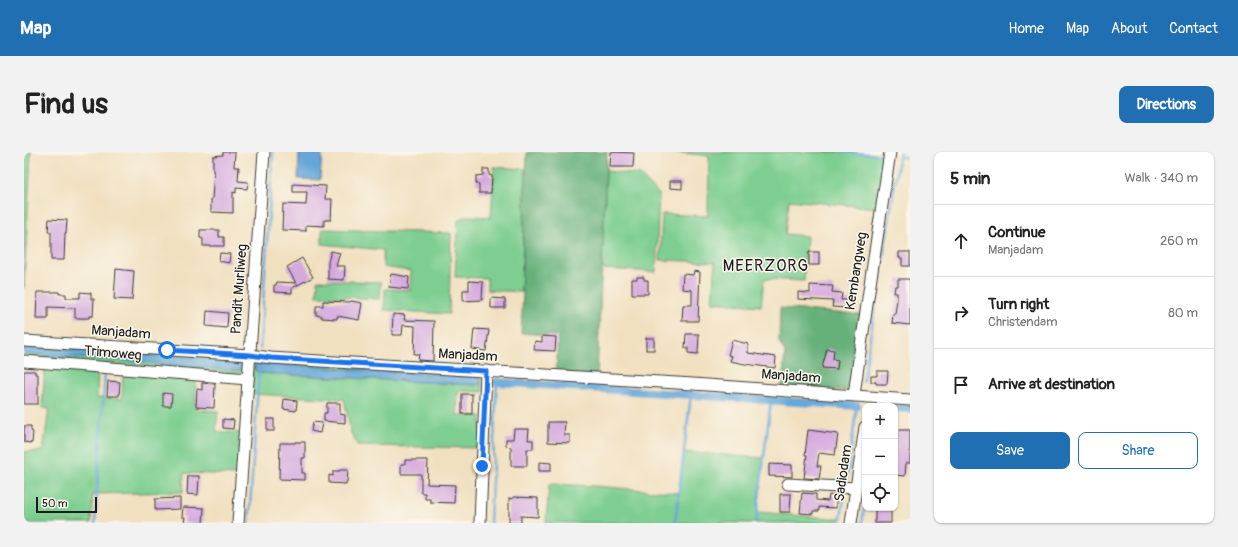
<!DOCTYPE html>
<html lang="en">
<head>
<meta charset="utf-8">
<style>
  :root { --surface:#fff; --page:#f2f2f2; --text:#222; --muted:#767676; --line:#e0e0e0; --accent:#1f6fb2 }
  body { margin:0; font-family:Pangolin,sans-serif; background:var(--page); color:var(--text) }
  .controls { position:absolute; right:12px; bottom:12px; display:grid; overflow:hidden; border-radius:8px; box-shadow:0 1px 3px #0004 }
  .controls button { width:36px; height:36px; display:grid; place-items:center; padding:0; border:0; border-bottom:1px solid var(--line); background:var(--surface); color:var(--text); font:20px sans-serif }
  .scale { position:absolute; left:12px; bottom:10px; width:61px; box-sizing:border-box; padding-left:4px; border:2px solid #1c1c1c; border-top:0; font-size:11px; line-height:14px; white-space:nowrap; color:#1c1c1c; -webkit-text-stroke:3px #fbf7ec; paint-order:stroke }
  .stop { position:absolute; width:12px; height:12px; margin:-9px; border:3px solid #1a73e8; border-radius:50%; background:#fff }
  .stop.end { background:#1a73e8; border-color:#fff; box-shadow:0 1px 4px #0008 }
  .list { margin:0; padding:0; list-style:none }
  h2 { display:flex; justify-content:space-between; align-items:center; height:52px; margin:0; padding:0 16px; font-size:17px }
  h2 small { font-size:13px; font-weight:400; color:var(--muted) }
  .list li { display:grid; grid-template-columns:26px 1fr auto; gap:12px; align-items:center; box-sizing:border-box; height:72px; padding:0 16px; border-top:1px solid var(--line) }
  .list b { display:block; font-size:15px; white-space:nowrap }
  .list p { margin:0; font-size:13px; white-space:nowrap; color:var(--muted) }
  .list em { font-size:13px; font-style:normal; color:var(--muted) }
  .actions { display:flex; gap:8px; padding:12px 16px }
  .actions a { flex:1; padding:9px 0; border:1px solid var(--accent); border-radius:8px; text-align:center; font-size:14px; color:var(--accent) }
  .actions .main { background:var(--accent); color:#fff }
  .icon { flex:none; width:22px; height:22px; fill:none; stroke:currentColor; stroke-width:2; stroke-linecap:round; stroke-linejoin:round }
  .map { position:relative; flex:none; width:886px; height:371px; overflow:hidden; border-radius:8px }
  header { display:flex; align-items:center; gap:24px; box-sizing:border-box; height:56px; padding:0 20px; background:var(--accent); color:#fff }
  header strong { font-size:19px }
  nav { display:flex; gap:22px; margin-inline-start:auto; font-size:14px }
  .intro { display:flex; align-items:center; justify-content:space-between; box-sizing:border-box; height:96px; padding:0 24px }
  h1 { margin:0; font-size:28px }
  .button { padding:10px 18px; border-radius:8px; background:var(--accent); color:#fff; font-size:14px; font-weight:700 }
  main { display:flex; gap:24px; padding:0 24px }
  aside { flex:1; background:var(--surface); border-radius:8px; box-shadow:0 1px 3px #0004 }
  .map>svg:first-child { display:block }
  .green { fill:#7dce90; stroke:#4c7556; fill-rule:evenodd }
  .forest { fill:#66b17a; stroke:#41664b }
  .water { fill:#65a7d9; stroke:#40627a }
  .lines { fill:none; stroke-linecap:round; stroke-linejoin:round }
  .stream { stroke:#65a7d9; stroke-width:2.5 }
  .canal { stroke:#65a7d9; stroke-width:8 }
  .building { fill:#d4a9de }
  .minor-casing { stroke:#3c3935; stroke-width:13 }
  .minor { stroke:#fff; stroke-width:11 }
  .route { stroke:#1a73e8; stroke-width:5 }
  .labels { text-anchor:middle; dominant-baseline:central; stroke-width:3; stroke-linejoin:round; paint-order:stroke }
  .street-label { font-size:14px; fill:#1c1c1c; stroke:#fbf7ec }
  .quarter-label { font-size:16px; letter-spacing:1px; fill:#1c1c1c; stroke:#fbf7ec }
</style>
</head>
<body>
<header>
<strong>Map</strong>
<nav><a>Home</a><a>Map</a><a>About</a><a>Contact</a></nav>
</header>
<div class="intro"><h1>Find us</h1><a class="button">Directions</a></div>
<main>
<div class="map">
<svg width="886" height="371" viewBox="0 0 886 371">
  <rect width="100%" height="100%" fill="#fbf7ec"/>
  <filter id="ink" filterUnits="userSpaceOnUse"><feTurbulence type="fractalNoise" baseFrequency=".025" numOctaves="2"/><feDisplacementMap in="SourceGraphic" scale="8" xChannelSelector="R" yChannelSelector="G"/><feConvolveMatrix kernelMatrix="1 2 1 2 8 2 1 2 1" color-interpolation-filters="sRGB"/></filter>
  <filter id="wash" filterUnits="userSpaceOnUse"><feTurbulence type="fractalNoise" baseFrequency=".012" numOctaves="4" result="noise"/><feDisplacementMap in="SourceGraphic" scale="16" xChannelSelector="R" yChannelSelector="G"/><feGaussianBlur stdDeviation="0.9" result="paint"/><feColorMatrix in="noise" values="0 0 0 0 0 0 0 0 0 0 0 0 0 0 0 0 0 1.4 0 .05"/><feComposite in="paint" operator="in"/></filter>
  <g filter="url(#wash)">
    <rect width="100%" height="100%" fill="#f1e0c0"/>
    <!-- green -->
    <g class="green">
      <path d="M0,0H7L0,136Z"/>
      <path d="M649,0H819L862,3L854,56L765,48L761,82L783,84L780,129L740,127L737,154L688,150L691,110L636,108L638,62L684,64L685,4Z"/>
      <path d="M470,15L502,17L497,140L463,138V126L431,125L434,68L443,64L467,65Z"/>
      <path d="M582,19L616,23L635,42L632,120L578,117Z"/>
      <path d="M298,77L427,81L425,162L360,158L361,137L386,138L387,119L359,115V98L298,92Z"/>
      <path d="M294,128L357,130L356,147L293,144Z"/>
      <path d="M0,194L216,205L221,211V217L219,222L0,206V202L102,209H214Z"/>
      <path d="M233,208L457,223L459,240L434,239L433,263L457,264V296L334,294L327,281L320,247L227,242L230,210ZM236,211L453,225L457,227L456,232L453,233L235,221L231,218V212Z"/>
      <path d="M21,214L74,218L73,246L98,247L99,221L172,226L171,257L194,259L192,279L216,281L213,323L160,321L159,340L69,342L67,371H0V300L19,299L25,257L18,256Z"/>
      <path d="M660,300L740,306L734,360L817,367L816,371H522L525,332L571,334L655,341Z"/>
    </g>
    <!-- forest -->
    <g class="forest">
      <path d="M503,0H583L573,223L532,221L534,184L497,181L499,140H497Z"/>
      <path d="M756,156L837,163L826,239L758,235L761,200L755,190Z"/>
    </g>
    <!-- water -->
    <g class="water">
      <path d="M275,0H298L296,28L274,27Z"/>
      <path d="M0,194L214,209L218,211V217L214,219L102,209L0,202Z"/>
      <path d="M231,211L453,225L457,227L456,232L453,233L235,221L231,218Z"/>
    </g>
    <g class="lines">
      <!-- stream -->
      <g class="stream">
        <path d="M819,0L859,3"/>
        <path d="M875,5L886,6"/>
        <path d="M236,197L249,0"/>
        <path d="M839,230L876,0"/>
        <path d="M822,332L833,254"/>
        <path d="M71,371L81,221"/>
        <path d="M225,371L235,218"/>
        <path d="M466,371L473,230"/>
        <path d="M651,371L667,243"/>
        <path d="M732,371L747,248"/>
        <path d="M816,371L821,340"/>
        <path d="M838,371L841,352"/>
      </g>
      <!-- canal -->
      <g class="canal">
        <path d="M473,230L833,254"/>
        <path d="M871,256L886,257"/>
      </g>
    </g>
    <g id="blocks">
      <!-- building -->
      <g class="building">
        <path d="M199,0H211L210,15H215L214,29L224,30L223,37L212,36V41L209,40V61L187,60V47H188L190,20H189V4L199,3Z"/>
        <path d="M587,0L610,1L609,15H586Z"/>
        <path d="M459,17H465V23L468,24L467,41H455V32H452V24L459,23Z"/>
        <path d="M646,29H658V37L646,36Z"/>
        <path d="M269,32L302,34L301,47H308L307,68H300V74L282,73V79L258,78L259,52L282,53L283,40H269Z"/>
        <path d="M25,67L43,68L42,81H41L40,108H27V80H24Z"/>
        <path d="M176,78H195V85H200V94H179V87L176,86Z"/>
        <path d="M307,99L316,101L312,114H321L320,128L304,127V110Z"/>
        <rect x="785" y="100" width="10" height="13"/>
        <path d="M875,100H886V114H878V106H875Z"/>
        <path d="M196,101L206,102L205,111L195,109Z"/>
        <path d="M278,106L289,125L268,136V141L250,140V133H252L253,130L272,131L263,115Z"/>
        <path d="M92,117L110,119L108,148L90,147Z"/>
        <path d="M670,119L676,120L674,169H658L659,153H668V138L658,137L659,122L669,123Z"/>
        <path d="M367,122L385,125L384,137L365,135Z"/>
        <path d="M613,125H620V128H624V142H608V127H613Z"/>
        <path d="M874,127H885L886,129V173L868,171L869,162H871L873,148V141H870L871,134H874Z"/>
        <path d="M445,129L459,130L458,148L439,149V138H445Z"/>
        <path d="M786,133L809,134L808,140L818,141L817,148H827L826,156L808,155L809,149L774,147V140L786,141Z"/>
        <path d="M13,140H35V142H42V146H56V140L67,141V147H70L69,164H65V166H51V156L24,155V167H12Z"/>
        <path d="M467,146L481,147V156H467Z"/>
        <path d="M299,149L326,150L327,149L338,151L335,168L313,164V167L298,166V164L292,163V154H299Z"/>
        <path d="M183,159L204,161L203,176L182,174Z"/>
        <path d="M369,162L381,163L380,168L410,169L409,209L394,208L395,202H390L391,174L379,173L378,183H368Z"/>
        <path d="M450,177L465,178L462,199L448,197Z"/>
        <path d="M662,182H675L674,202L664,201V196H661Z"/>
        <path d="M518,184L532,185L531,199L510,198L511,189L518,190Z"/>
        <rect x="622" y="186" width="8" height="12"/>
        <path d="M708,188L724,192V201L752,205L751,216L721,212L706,209L708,204L704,203Z"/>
        <path d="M803,197L810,198L809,207L814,208L813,217L798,216Z"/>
        <path d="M0,219H11V222H14V252H0Z"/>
        <path d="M853,219H864L863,232H852V230H847V224H853Z"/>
        <path d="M84,229L96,230L95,244H83Z"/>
        <path d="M178,231L191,232L190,256L172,255L173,237L178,238Z"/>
        <path d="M139,241L148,242L147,254H139Z"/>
        <rect x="438" y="242" width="10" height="20"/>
        <path d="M260,247L273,249L272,259L259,257Z"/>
        <path d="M303,251H316V262L321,263V271L300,269V261H303Z"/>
        <path d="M199,267L210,268L209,277L199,276Z"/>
        <rect x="243" y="267" width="7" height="12"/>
        <path d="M289,270L298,271L296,281L287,279Z"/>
        <path d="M524,270H541L540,283H546V291L524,290Z"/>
        <path d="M0,274H7V279L9,280L8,291L0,290Z"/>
        <path d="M490,277H505L504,288H509V297H503V314H487V295L482,294V287H489Z"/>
        <path d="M784,278L814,282L811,303L795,301L793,314H797L795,327L780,326L783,303H781Z"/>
        <path d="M873,278H886V311H882L881,324L871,323V299H873Z"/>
        <path d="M271,290H281V306H278V321H281V328L255,327L256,291H271Z"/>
        <path d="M381,308H404L403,332L431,333L430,351L406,350V347H401V341H397V322H377V312H381Z"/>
        <path d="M515,310L527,311V319H515Z"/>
        <path d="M745,312L768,313V325L745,324Z"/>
        <path d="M316,318H324L323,330H322V332L305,331V323L309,324V319H316Z"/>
        <path d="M164,324H175L174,343L163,342Z"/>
        <path d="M778,341L792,342V348L804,349L805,343L812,344V356L795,355V359H789V362L776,361Z"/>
        <path d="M756,342H767L766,360H756Z"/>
        <path d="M489,345L514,346V365L497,364V371H485V346L489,347Z"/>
        <path d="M156,346V357L131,358V347Z"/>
        <path d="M159,355L180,356L179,371H160L161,365H158Z"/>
        <path d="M851,356H864V359H867V371H851Z"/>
      </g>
    </g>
  </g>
  <g filter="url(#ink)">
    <use href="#blocks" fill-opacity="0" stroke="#3c3935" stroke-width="1"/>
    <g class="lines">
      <!-- minor casing -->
      <g class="minor-casing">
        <g id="minor">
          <path d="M0,189L226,203L247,206L669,232L886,248"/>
          <path d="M0,209L224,227"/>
          <path d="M830,243C841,162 854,81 866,0"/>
          <path d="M764,332L832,336"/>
          <path d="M214,371L240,0"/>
          <path d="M456,371L462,219"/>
          <path d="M827,371L841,275"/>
        </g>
      </g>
      <!-- minor -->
      <use href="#minor" class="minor"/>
    </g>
  </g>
  <g class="lines" filter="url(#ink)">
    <!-- route -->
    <path class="route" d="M143,198L226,203L247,206L462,219L458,314"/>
  </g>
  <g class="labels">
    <!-- street labels -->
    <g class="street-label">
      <text transform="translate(832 119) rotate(-81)">Kembangweg</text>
      <text transform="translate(215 137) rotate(-86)">Pandit Murliweg</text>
      <text transform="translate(97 180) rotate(4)">Manjadam</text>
      <text transform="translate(89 201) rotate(5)">Trimoweg</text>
      <text transform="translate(444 203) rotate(3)">Manjadam</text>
      <text transform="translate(767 224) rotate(4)">Manjadam</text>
      <text transform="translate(819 321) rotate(-82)">Sadiodam</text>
    </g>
    <!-- quarter labels -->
    <g class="quarter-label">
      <text x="742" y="114">MEERZORG</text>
    </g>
  </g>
</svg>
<div class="controls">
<button>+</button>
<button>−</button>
<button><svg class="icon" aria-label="locate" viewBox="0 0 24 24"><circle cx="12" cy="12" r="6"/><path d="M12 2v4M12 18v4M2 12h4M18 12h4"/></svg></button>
</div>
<div class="scale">50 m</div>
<div class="stop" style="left:143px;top:198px"></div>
<div class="stop end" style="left:458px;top:314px"></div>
</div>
<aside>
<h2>5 min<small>Walk · 340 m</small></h2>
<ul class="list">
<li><svg class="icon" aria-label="ahead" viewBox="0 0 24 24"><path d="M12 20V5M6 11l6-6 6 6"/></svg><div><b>Continue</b><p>Manjadam</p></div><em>260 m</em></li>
<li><svg class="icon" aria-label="right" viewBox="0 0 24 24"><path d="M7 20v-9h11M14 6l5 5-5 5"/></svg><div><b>Turn right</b><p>Christendam</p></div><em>80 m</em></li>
<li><svg class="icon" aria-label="arrive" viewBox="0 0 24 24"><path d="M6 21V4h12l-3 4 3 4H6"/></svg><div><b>Arrive at destination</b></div></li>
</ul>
<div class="actions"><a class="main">Save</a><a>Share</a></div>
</aside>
</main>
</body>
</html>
